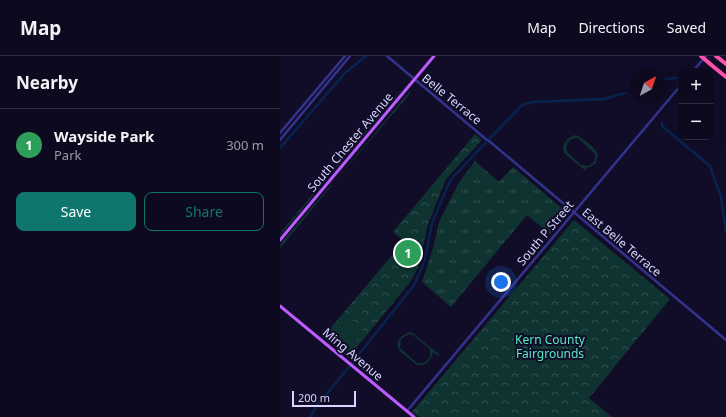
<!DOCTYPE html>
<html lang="en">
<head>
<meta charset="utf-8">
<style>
  :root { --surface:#0d0a1f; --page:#1b182c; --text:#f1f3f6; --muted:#9a9aa4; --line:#2d2b3d; --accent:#0f766e }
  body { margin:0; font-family:"Noto Sans",sans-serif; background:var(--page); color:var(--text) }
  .controls { position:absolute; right:12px; top:12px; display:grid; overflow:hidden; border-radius:8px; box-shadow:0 4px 16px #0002 }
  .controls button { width:36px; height:36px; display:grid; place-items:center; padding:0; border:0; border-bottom:1px solid var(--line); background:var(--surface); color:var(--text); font:20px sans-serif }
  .compass { position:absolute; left:350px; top:12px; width:36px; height:36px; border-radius:50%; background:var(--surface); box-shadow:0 4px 16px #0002; rotate:40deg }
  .scale { position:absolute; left:12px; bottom:10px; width:64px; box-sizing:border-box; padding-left:4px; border:2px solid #d8d5ff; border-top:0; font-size:11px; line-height:14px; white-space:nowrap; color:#d8d5ff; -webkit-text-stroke:3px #110d29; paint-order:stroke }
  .you { position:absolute; left:221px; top:226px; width:14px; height:14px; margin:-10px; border:3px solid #fff; border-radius:50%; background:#1a73e8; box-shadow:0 0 0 6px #1a73e833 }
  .badge { display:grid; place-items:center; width:26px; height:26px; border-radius:50%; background:var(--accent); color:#fff; font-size:13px; font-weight:700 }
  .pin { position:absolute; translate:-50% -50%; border:2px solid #fff; box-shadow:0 1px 4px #0006 }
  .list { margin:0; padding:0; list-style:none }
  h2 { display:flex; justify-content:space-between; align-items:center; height:52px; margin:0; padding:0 16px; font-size:17px }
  h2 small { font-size:13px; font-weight:400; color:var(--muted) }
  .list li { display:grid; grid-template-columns:26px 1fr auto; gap:12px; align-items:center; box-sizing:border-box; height:72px; padding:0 16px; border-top:1px solid var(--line) }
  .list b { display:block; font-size:15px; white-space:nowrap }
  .list p { margin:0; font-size:13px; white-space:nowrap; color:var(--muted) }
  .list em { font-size:13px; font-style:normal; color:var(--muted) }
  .actions { display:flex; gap:8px; padding:12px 16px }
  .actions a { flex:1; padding:9px 0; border:1px solid var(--accent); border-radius:8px; text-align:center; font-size:14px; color:var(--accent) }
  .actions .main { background:var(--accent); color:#fff }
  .map { position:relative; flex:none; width:446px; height:361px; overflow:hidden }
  header { display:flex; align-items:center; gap:24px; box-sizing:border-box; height:56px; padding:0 20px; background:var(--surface); border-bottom:1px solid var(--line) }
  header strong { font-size:19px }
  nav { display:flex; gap:22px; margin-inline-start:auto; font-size:14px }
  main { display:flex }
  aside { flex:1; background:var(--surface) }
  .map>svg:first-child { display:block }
  .grass { fill:url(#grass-tufts) }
  .park { fill:url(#park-crowns) }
  .pitch { fill:#0f3331; fill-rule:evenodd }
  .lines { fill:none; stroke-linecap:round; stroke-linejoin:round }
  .canal { stroke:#07234e; stroke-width:2.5 }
  .minor { stroke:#33338c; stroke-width:2.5 }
  .major { stroke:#bc5cff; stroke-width:3 }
  .highway { stroke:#ff50aa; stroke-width:4 }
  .highway-bridge { stroke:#ff50aa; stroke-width:4 }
  .labels { text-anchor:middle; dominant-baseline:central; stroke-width:4; stroke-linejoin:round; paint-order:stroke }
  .street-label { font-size:12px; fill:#d8d5ff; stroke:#110d29 }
  .park-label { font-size:12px; fill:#53ecc1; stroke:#110d29 }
</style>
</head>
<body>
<header>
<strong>Map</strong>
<nav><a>Map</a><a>Directions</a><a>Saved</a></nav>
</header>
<main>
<aside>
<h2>Nearby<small></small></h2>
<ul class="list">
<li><span class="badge" style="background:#2e9e5b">1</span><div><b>Wayside Park</b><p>Park</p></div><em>300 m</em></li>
</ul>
<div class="actions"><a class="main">Save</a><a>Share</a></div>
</aside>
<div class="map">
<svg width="446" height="361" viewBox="0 0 446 361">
  <defs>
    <pattern id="grass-tufts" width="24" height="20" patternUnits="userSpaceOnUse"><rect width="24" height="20" fill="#0f3331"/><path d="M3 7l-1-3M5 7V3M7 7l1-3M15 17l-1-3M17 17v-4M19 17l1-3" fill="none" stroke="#315050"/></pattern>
    <pattern id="park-crowns" width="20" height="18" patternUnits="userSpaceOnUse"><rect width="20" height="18" fill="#0f3331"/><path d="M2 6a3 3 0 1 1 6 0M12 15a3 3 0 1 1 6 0" fill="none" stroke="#315050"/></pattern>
  </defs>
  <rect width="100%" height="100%" fill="#110d29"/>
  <!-- grass -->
  <g class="grass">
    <path d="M121,34H122L50,119V118Z"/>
    <path d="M130,35L129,39L56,124Z"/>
    <path d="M195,105L219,126L233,111L285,155L287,160L270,178L247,159L171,251L142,226L153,192L159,166L178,128Z"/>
    <path d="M45,124H46L0,180L2,175Z"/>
    <path d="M51,129H52L0,192V190L3,185Z"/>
  </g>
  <!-- park -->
  <g class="park">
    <path d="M195,78L202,84L166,123L148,168L139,209L131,225L68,302L43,281L124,185L113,176Z"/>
    <path d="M294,164L390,243L309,342L332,361H139L132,356Z"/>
  </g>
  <!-- pitch -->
  <g class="pitch">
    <path d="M296,79C303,82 314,91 318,98L316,107L310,111L305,112L307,114L306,115L285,98C280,89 287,81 296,79ZM298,82L315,98V105L309,110L301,109L287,96C285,88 289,82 298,82Z"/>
    <path d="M79,243L87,250L80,260L71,253Z"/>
    <path d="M64,258L83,273V276L67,295C55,285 54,270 64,258Z"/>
    <path d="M131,276L160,299L159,300L153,296C152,302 147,311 138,309C135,308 131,304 128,302C126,299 121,297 119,293C114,285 124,277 131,276ZM129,278L133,279L150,293V301L144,307H137L120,292L121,283Z"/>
  </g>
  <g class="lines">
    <!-- canal -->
    <g class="canal">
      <path d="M431,21H432"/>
      <path d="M380,24L395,22H401"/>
      <path d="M354,33L356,32"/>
      <path d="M382,67V70L430,110L441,141L446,175"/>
      <path d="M0,92L65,17L86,0"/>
      <path d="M72,307L134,229L145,204L152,167L169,127L173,121L242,49L252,46L324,43L345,37"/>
      <path d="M30,361L38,348L70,310"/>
    </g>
    <!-- minor -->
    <g class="minor">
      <path d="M107,0L207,84"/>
      <path d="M413,15L426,0"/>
      <path d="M0,77L65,0"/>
      <path d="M0,84L70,0"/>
      <path d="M209,85L446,284"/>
      <path d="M127,355L401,29"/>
    </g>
    <!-- major -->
    <g class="major">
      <path d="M0,184L154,0"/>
      <path d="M0,250L134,361"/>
    </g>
    <!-- highway -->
    <g class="highway">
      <path d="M436,0L446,8"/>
      <path d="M429,7L446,21"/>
    </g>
    <!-- highway-bridge -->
    <path class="highway-bridge" d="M421,0L429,7"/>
  </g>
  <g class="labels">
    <!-- street labels -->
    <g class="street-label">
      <text transform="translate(172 43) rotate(39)">Belle Terrace</text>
      <text transform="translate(70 86) rotate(-50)">South Chester Avenue</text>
      <text transform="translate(265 177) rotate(-50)">South P Street</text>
      <text transform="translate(342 186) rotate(40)">East Belle Terrace</text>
      <text transform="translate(73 298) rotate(40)">Ming Avenue</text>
    </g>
    <!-- park labels -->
    <g class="park-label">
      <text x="270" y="283">Kern County<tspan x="270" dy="14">Fairgrounds</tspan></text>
    </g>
  </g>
</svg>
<div class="controls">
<button>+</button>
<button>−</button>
</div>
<svg class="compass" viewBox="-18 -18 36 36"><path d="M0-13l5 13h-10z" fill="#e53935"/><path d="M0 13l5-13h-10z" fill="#9a9aa4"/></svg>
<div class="scale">200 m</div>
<div class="you"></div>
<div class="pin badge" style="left:128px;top:197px;background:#2e9e5b">1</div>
</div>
</main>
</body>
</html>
